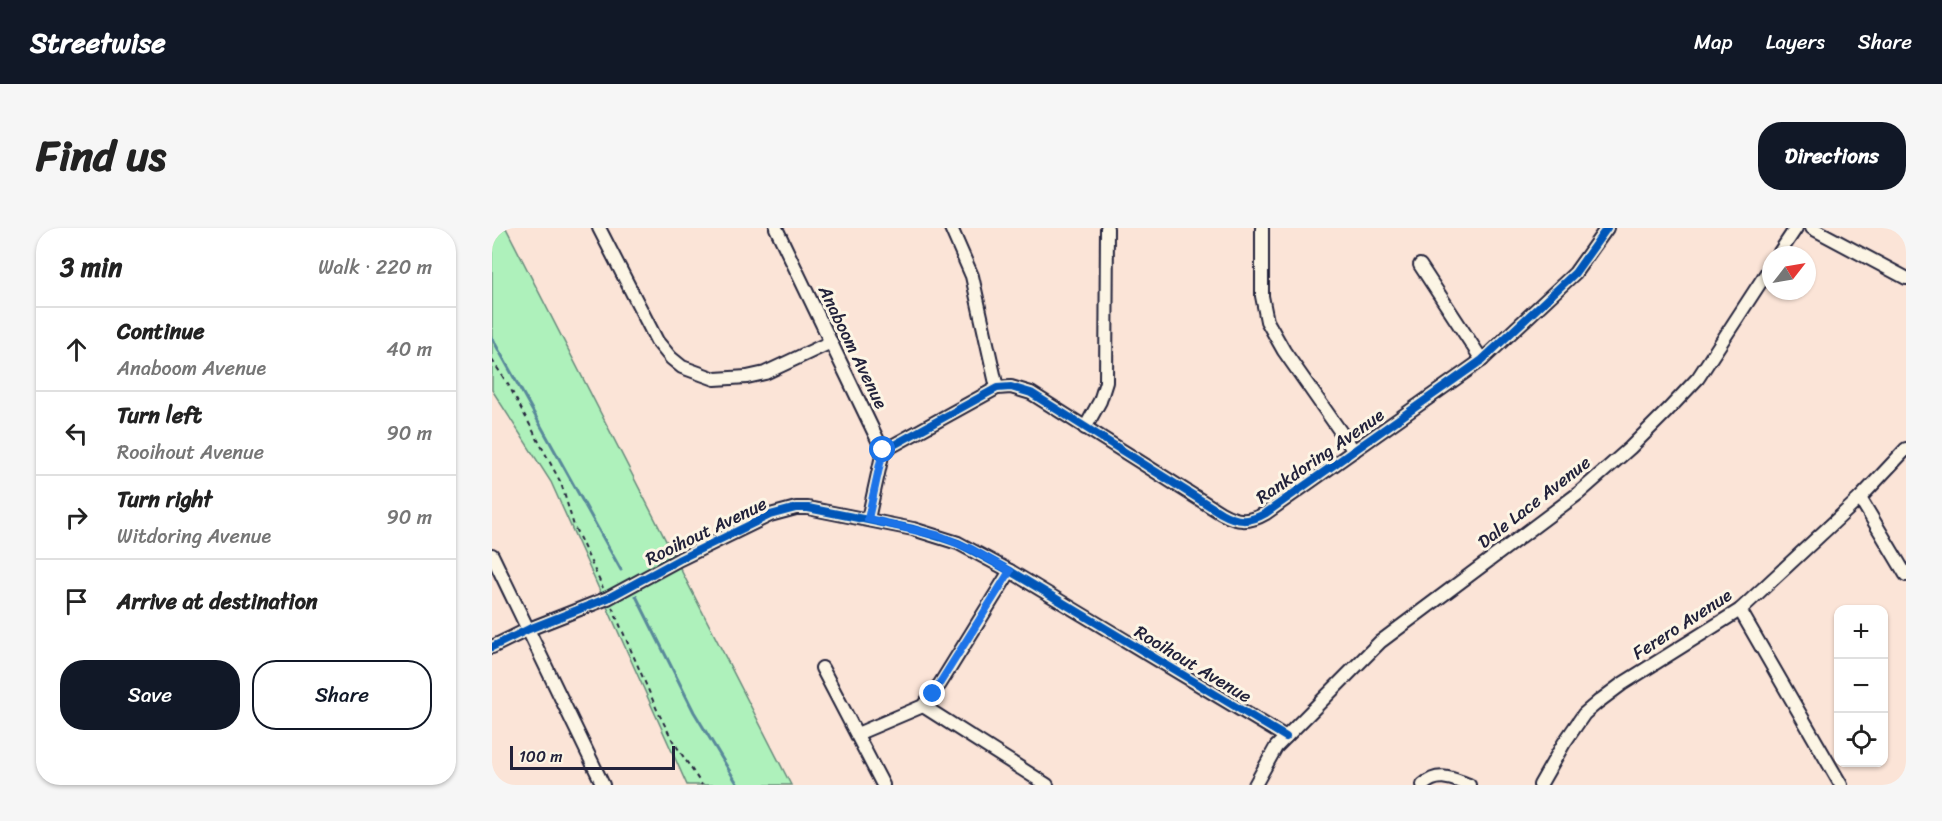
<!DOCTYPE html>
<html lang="en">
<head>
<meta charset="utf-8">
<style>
  :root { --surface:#fff; --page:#f6f6f6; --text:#222; --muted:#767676; --line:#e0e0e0; --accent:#111827 }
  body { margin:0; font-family:Sriracha,sans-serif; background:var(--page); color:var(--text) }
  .controls { position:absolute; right:18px; bottom:18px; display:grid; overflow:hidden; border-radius:12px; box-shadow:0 2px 4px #0004 }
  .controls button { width:54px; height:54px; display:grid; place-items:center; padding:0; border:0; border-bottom:2px solid var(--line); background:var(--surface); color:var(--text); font:30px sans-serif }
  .compass { position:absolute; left:1270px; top:18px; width:54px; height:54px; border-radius:50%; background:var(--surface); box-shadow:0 2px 4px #0004; rotate:59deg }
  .scale { position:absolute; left:18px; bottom:15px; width:165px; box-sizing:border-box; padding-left:6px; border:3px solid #22223b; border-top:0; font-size:16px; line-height:21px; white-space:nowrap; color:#22223b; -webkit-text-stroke:4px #fcf5e5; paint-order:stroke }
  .stop { position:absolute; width:18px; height:18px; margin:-14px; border:4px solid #1a73e8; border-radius:50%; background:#fff }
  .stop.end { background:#1a73e8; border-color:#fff; box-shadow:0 2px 6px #0008 }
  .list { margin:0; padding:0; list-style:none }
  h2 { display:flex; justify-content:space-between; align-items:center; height:78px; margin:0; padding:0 24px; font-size:26px }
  h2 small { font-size:20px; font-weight:400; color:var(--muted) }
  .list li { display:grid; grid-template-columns:39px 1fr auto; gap:18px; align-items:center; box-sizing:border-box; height:84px; padding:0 24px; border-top:2px solid var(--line) }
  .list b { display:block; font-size:22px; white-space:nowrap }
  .list p { margin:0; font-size:20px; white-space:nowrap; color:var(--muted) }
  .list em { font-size:20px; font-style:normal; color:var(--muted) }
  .actions { display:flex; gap:12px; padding:18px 24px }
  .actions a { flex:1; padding:14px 0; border:2px solid var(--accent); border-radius:24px; text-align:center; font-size:21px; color:var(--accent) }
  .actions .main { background:var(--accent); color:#fff }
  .icon { flex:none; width:33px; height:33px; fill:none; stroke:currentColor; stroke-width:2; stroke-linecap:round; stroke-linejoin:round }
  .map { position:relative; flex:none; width:1414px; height:557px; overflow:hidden; border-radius:24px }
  header { display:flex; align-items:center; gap:36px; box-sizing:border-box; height:84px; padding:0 30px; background:var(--accent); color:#fff }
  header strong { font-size:28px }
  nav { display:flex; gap:33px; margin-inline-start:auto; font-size:21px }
  .intro { display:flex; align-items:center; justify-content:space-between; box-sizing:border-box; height:144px; padding:0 36px }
  h1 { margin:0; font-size:42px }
  .button { padding:15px 27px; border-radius:24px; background:var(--accent); color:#fff; font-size:21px; font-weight:700 }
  main { display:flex; gap:36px; padding:0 36px }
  aside { flex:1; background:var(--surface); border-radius:24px; box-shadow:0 2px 4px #0004 }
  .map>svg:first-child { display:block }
  .green { fill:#aef1bb; stroke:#688a7b; stroke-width:1.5 }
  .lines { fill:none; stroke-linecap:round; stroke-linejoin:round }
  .stream { stroke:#59899a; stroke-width:3 }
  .minor-casing { stroke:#22223b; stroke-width:16 }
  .path { stroke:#22223b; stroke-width:2; stroke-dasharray:4.5 4.5; stroke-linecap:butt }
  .minor { stroke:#fcf5e5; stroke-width:12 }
  .cycleway-casing { stroke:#fcf5e5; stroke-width:11 }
  .cycleway { stroke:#0057b8; stroke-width:8 }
  .route { stroke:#1a73e8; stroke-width:8 }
  .labels { text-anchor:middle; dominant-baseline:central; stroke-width:6; stroke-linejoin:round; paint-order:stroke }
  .street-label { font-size:18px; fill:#22223b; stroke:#fcf5e5 }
</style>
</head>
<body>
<header>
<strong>Streetwise</strong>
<nav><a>Map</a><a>Layers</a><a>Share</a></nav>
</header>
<div class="intro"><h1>Find us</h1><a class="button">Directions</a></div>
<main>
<aside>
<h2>3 min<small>Walk · 220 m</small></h2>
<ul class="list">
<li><svg class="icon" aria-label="ahead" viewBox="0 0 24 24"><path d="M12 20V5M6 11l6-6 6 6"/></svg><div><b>Continue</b><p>Anaboom Avenue</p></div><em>40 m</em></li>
<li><svg class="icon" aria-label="left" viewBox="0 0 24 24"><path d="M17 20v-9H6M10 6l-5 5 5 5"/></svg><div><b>Turn left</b><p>Rooihout Avenue</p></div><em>90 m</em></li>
<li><svg class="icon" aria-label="right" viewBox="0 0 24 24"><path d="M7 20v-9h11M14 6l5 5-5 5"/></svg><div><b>Turn right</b><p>Witdoring Avenue</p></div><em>90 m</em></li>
<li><svg class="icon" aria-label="arrive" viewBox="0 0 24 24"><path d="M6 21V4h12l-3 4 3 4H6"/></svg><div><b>Arrive at destination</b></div></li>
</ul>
<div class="actions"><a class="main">Save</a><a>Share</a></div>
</aside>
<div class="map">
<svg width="1414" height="557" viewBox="0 0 1414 557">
  <rect width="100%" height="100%" fill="#fbe4d7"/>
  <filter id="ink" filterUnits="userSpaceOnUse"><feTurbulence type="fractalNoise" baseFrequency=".0167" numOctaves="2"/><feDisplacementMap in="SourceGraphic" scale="12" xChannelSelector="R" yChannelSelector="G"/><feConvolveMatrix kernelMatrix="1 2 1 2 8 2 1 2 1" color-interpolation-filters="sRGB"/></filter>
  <g filter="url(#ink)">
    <!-- green -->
    <path class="green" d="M0,0H14L299,557H195L59,254L0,162Z"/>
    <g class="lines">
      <!-- stream -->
      <g class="stream">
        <path d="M0,110L129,342"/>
        <path d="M144,368L202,484L246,557"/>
      </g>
      <!-- minor casing -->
      <g class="minor-casing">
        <g id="minor">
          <path d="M107,0L165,113L179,130L190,139L223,151L255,149L273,145L339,114"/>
          <path d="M284,0L391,223L376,291"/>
          <path d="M459,0L480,48L505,160"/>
          <path d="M770,0V68L775,93L792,123L862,223"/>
          <path d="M1320,0L1414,50"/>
          <path d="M1286,27L1304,0"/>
          <path d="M928,37L990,132"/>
          <path d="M593,200L608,173L614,154L615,0"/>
          <path d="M391,223L505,160L519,159L539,165L729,285C745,294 757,295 774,285L990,132L1083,45L1115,0"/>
          <path d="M1368,270L1414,347"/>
          <path d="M0,327L111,557"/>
          <path d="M1248,382L1349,557"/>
          <path d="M0,419L37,401L116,370L188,331L278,287L304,280H316L421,301L466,315L518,343L794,509"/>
          <path d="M330,440L391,557"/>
          <path d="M431,478L555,557"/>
          <path d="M365,506L431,478L448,456L518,343"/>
          <path d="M763,557L784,519L888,414L1087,265L1138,220L1175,183L1206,150L1279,38"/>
          <path d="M931,557C947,543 960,551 977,557"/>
          <path d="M1048,557L1072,515L1092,486L1106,474L1130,456L1248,382L1368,270L1414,221"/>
        </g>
      </g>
      <!-- path -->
      <g class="path">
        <path d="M0,132L17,158L69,255L82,298L111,360"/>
        <path d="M120,379L166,484L181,513L210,557"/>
      </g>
      <!-- minor -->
      <use href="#minor" class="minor"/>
      <!-- cycleway casing -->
      <g class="cycleway-casing">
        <g id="cycleway">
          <path d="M391,223L505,160L519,159L539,165L729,285C745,294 757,295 774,285L990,132L1083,45L1115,0"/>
          <path d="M0,419L37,401L116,370L188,331L278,287L304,280H316L421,301L466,315L518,343L794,509"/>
        </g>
      </g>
      <!-- cycleway -->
      <use href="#cycleway" class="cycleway"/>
    </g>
  </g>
  <g class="lines" filter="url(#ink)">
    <!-- route -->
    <path class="route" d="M391,222L376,291L448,308L479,321L518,343L441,466"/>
  </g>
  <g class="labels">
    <!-- street labels -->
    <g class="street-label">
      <text transform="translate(361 119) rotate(64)">Anaboom Avenue</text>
      <text transform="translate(828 228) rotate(-35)">Rankdoring Avenue</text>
      <text transform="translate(1042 274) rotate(-38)">Dale Lace Avenue</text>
      <text transform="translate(214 303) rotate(-26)">Rooihout Avenue</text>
      <text transform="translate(1190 396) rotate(-33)">Ferero Avenue</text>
      <text transform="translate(701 436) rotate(31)">Rooihout Avenue</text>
    </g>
  </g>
</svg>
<div class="controls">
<button>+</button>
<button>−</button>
<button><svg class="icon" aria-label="locate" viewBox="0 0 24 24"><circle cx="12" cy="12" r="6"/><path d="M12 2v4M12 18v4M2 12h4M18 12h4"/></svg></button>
</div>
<svg class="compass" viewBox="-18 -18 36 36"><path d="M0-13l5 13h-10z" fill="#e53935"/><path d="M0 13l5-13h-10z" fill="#767676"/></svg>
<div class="scale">100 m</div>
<div class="stop" style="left:391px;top:222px"></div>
<div class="stop end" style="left:441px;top:466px"></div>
</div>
</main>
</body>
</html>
